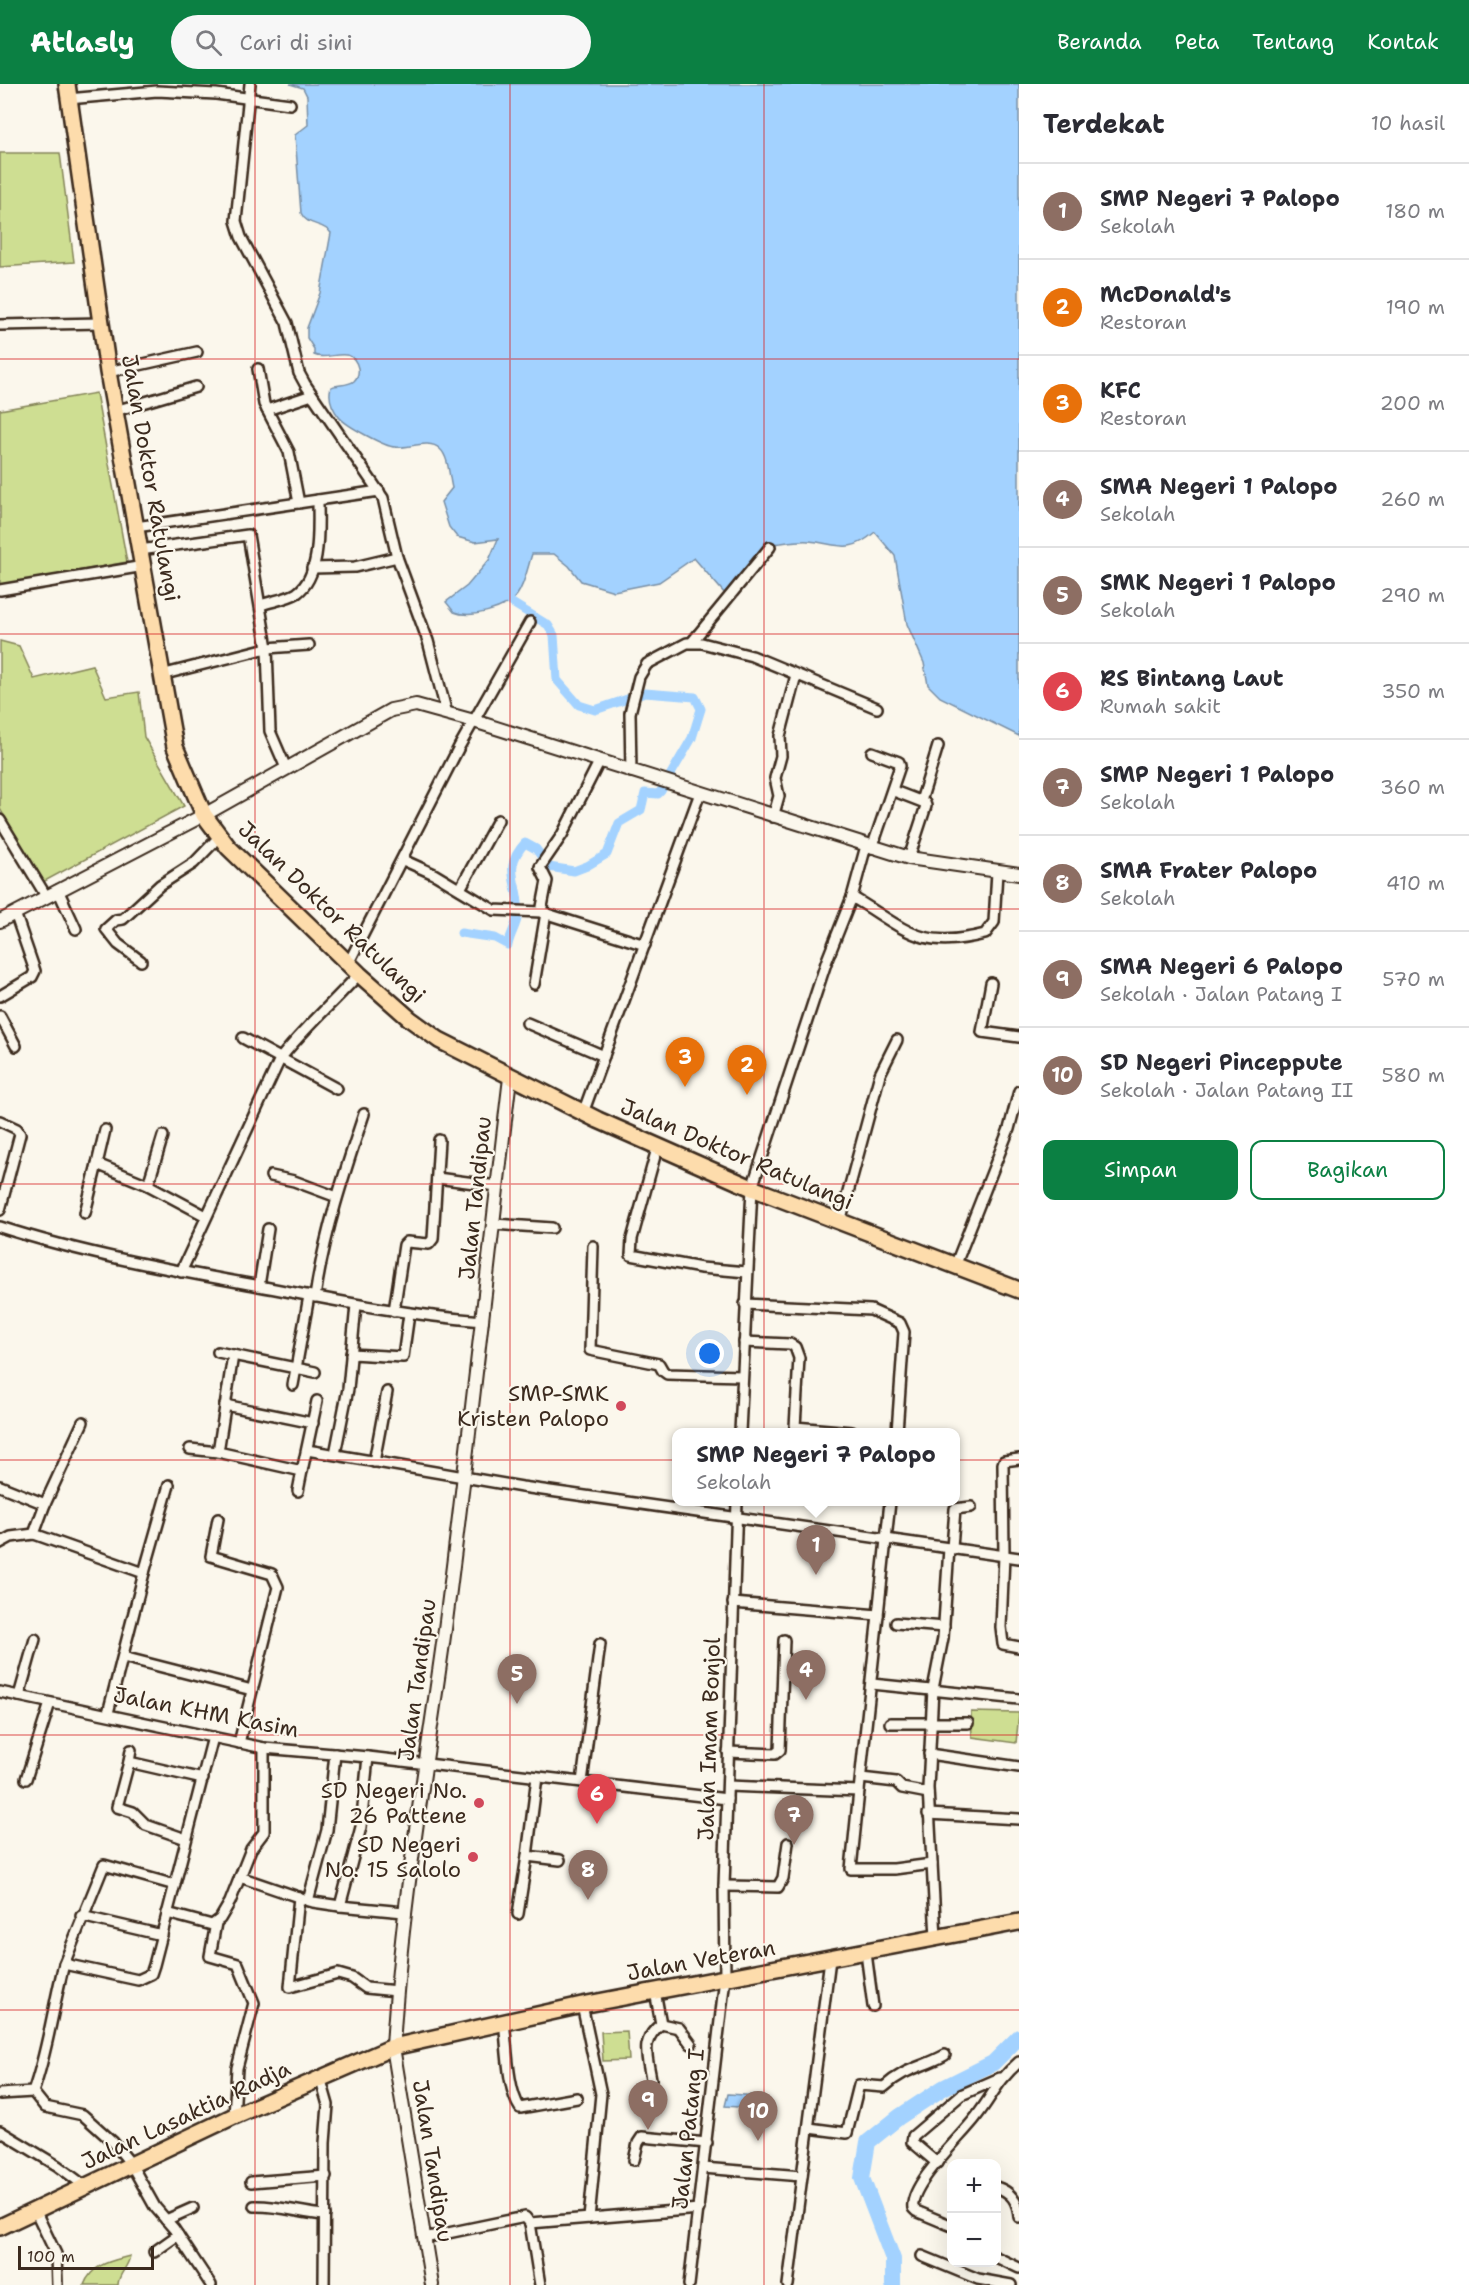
<!DOCTYPE html>
<html lang="id">
<head>
<meta charset="utf-8">
<style>
  :root { --surface:#fff; --page:#f7f7f7; --text:#2b2b33; --muted:#7c7c81; --line:#e1e1e2; --accent:#0b8043 }
  body { margin:0; font-family:"Shantell Sans",sans-serif; background:var(--page); color:var(--text) }
  .controls { position:absolute; right:18px; bottom:18px; display:grid; overflow:hidden; border-radius:12px; box-shadow:0 6px 24px #0002 }
  .controls button { width:54px; height:54px; display:grid; place-items:center; padding:0; border:0; border-bottom:2px solid var(--line); background:var(--surface); color:var(--text); font:30px sans-serif }
  .scale { position:absolute; left:18px; bottom:15px; width:136px; box-sizing:border-box; padding-left:6px; border:3px solid #3b2a1e; border-top:0; font-size:16px; line-height:21px; white-space:nowrap; color:#3b2a1e; -webkit-text-stroke:4px #fbf7ec; paint-order:stroke }
  .you { position:absolute; left:710px; top:1270px; width:21px; height:21px; margin:-15px; border:4px solid #fff; border-radius:50%; background:#1a73e8; box-shadow:0 0 0 9px #1a73e833 }
  .badge { display:grid; place-items:center; width:39px; height:39px; border-radius:50%; background:var(--accent); color:#fff; font-size:20px; font-weight:700 }
  .pin { position:absolute; translate:-50% -50px; filter:drop-shadow(0 2px 3px #0008) }
  .pin::after { content:''; position:absolute; top:32px; width:21px; height:18px; background:inherit; clip-path:polygon(0 0,100% 0,50% 100%) }
  .popup { position:absolute; left:672px; top:1344px; width:288px; height:78px; box-sizing:border-box; display:grid; place-content:center; border-radius:12px; background:var(--surface); filter:drop-shadow(0 2px 4px #0005); font-size:20px; white-space:nowrap; color:var(--muted) }
  .popup b { font-size:22px; color:var(--text) }
  .popup::after { content:''; position:absolute; left:50%; top:100%; margin-left:-12px; border:12px solid transparent; border-top-color:var(--surface) }
  .list { margin:0; padding:0; list-style:none }
  h2 { display:flex; justify-content:space-between; align-items:center; height:78px; margin:0; padding:0 24px; font-size:26px }
  h2 small { font-size:20px; font-weight:400; color:var(--muted) }
  .list li { display:grid; grid-template-columns:39px 1fr auto; gap:18px; align-items:center; box-sizing:border-box; height:96px; padding:0 24px; border-top:2px solid var(--line) }
  .list b { display:block; font-size:22px; white-space:nowrap }
  .list p { margin:0; font-size:20px; white-space:nowrap; color:var(--muted) }
  .list em { font-size:20px; font-style:normal; color:var(--muted) }
  .actions { display:flex; gap:12px; padding:18px 24px }
  .actions a { flex:1; padding:14px 0; border:2px solid var(--accent); border-radius:12px; text-align:center; font-size:21px; color:var(--accent) }
  .actions .main { background:var(--accent); color:#fff }
  .icon { flex:none; width:33px; height:33px; fill:none; stroke:currentColor; stroke-width:2; stroke-linecap:round; stroke-linejoin:round }
  .map { position:relative; flex:none; width:1019px; height:2201px; overflow:hidden }
  header { display:flex; align-items:center; gap:36px; box-sizing:border-box; height:84px; padding:0 30px; background:var(--accent); color:#fff }
  header strong { font-size:28px }
  nav { display:flex; gap:33px; margin-inline-start:auto; font-size:21px }
  .search { width:420px; height:54px; background:var(--page); display:flex; align-items:center; gap:15px; box-sizing:border-box; padding:0 21px; border-radius:33px; color:var(--muted); font-size:22px }
  main { display:flex }
  aside { flex:1; background:var(--surface) }
  .map>svg:first-child { display:block }
  .green { fill:#cede92; stroke:#848458; stroke-width:1.5 }
  .water { fill:#a3d2ff; stroke:#798fa5; stroke-width:1.5 }
  .lines { fill:none; stroke-linecap:round; stroke-linejoin:round }
  .canal { stroke:#a3d2ff; stroke-width:9 }
  .river { stroke:#a3d2ff; stroke-width:16 }
  .minor-casing { stroke:#3b2a1e; stroke-width:14 }
  .tertiary-casing { stroke:#3b2a1e; stroke-width:16 }
  .trunk-casing { stroke:#3b2a1e; stroke-width:20 }
  .minor { stroke:#fbf7ec; stroke-width:9 }
  .tertiary { stroke:#fbf7ec; stroke-width:12 }
  .trunk { stroke:#fddcac; stroke-width:15 }
  .grid { fill:none; stroke:#d62828; stroke-width:1.5; stroke-opacity:0.55 }
  .poi-dot { fill:#d1495b; stroke:#fbf7ec; stroke-width:2 }
  .labels { text-anchor:middle; dominant-baseline:central; stroke-width:4.5; stroke-linejoin:round; paint-order:stroke }
  .street-label { font-size:22px; fill:#3b2a1e; stroke:#fbf7ec }
  .poi-label { font-size:22px; fill:#3b2a1e; stroke:#fbf7ec; text-anchor:end }
</style>
</head>
<body>
<header>
<strong>Atlasly</strong>
<div class="search"><svg class="icon" aria-label="search" viewBox="0 0 24 24"><circle cx="10" cy="10" r="6"/><path d="M15 15l6 6"/></svg>Cari di sini</div>
<nav><a>Beranda</a><a>Peta</a><a>Tentang</a><a>Kontak</a></nav>
</header>
<main>
<div class="map">
<svg width="1019" height="2201" viewBox="0 0 1019 2201">
  <rect width="100%" height="100%" fill="#fbf7ec"/>
  <filter id="ink" filterUnits="userSpaceOnUse"><feTurbulence type="fractalNoise" baseFrequency=".0167" numOctaves="2"/><feDisplacementMap in="SourceGraphic" scale="12" xChannelSelector="R" yChannelSelector="G"/><feConvolveMatrix kernelMatrix="1 2 1 2 8 2 1 2 1" color-interpolation-filters="sRGB"/></filter>
  <g filter="url(#ink)">
    <!-- green -->
    <g class="green">
      <path d="M0,69H60L74,178L0,183Z"/>
      <path d="M96,309L127,478L0,501V326Z"/>
      <path d="M0,557L19,562L34,595L92,581L106,613L139,608L144,653L184,722L43,798L0,725Z"/>
      <path d="M971,1628L1019,1629L1016,1659L972,1653Z"/>
      <path d="M627,1947L629,1976L603,1977L601,1948Z"/>
      <path d="M130,2172C128,2184 118,2190 118,2201H84C92,2180 111,2177 130,2172Z"/>
    </g>
    <!-- water -->
    <g class="water">
      <path d="M290,0H1019V652L940,613L928,601L924,579L907,540L895,472L875,448C849,471 839,460 809,457C797,456 783,459 771,460L726,511L694,474L659,498L614,507L581,497L569,482L554,470H532C528,482 525,500 517,511C506,525 471,535 454,528L446,518L467,502L489,476L498,455L475,458L457,453L449,443L441,418L452,404C449,393 449,373 440,365C429,354 408,365 395,363C385,363 345,341 339,333C332,324 328,313 331,303C338,300 348,302 354,297C357,294 359,289 358,284C352,259 328,278 314,271V265L307,254V244L320,209L331,149C323,138 307,143 301,129L295,51L308,41L307,12L303,4Z"/>
      <path d="M728,2010L761,2012L764,2025L725,2022Z"/>
    </g>
    <g class="lines">
      <!-- canal -->
      <path class="canal" d="M461,849L495,854L508,861C510,850 517,841 518,830C521,800 500,786 525,759L536,765L549,783L574,787L587,782L607,770L619,739L641,726L645,709L658,710L661,707L692,654L701,625L695,613L645,609L595,626L579,621L557,596L554,551L548,541L509,517"/>
      <!-- river -->
      <path class="river" d="M893,2201V2175L862,2094L868,2058L899,2033L943,2004L993,1979L1019,1953"/>
      <!-- minor casing -->
      <g class="minor-casing">
        <g id="minor">
          <path d="M250,0L236,137L241,153L287,239L299,289L305,300L383,414L397,473L428,557L447,630"/>
          <path d="M68,15L157,7L216,10L290,20"/>
          <path d="M0,241L102,239"/>
          <path d="M258,285L264,320L289,368L299,419"/>
          <path d="M108,288L197,268"/>
          <path d="M267,326L312,311"/>
          <path d="M115,327L196,303"/>
          <path d="M136,443L379,407"/>
          <path d="M140,466L248,451L267,564L270,647L286,684"/>
          <path d="M312,484L355,483L397,473"/>
          <path d="M0,506L144,482"/>
          <path d="M261,521C272,517 287,515 297,509C322,491 318,442 318,416"/>
          <path d="M692,558L770,463"/>
          <path d="M161,591L267,564L309,561"/>
          <path d="M631,688L630,629L639,593L647,580L687,559H702L752,572L877,624"/>
          <path d="M894,707L925,719L926,722L909,774"/>
          <path d="M921,717L938,662"/>
          <path d="M773,733L779,712L775,694L781,672L780,652L796,591"/>
          <path d="M0,736L46,812"/>
          <path d="M866,762L852,813C905,844 918,867 985,850L994,838L997,788"/>
          <path d="M872,764L900,682L899,678L872,668"/>
          <path d="M403,776L434,790L494,826L541,828L645,861"/>
          <path d="M460,805L498,736"/>
          <path d="M58,806L76,845"/>
          <path d="M541,828L547,797L540,783L562,751L599,678"/>
          <path d="M141,877L118,860L106,845L116,836L123,835L160,801L194,779L220,752"/>
          <path d="M348,880L459,663L530,538"/>
          <path d="M991,899L982,948L1019,953"/>
          <path d="M534,900L546,829"/>
          <path d="M0,912L32,893L35,887L15,829"/>
          <path d="M0,932L16,962"/>
          <path d="M527,939L604,972"/>
          <path d="M243,954L337,1005"/>
          <path d="M583,1029L700,709"/>
          <path d="M0,1037L17,1045L20,1050L0,1126"/>
          <path d="M658,1061L632,1155L631,1171L701,1184L747,1188"/>
          <path d="M97,1080L105,1046"/>
          <path d="M271,1092L294,1097L337,1113"/>
          <path d="M437,1094L497,1102"/>
          <path d="M148,1101L163,1052"/>
          <path d="M85,1129L97,1080L148,1101L206,1132"/>
          <path d="M840,1138L880,990L897,956"/>
          <path d="M493,1140L552,1144"/>
          <path d="M0,1143C81,1169 166,1185 249,1200C327,1215 404,1231 483,1237"/>
          <path d="M593,1162L590,1266L659,1280L663,1287L667,1290L742,1292"/>
          <path d="M955,1182L1009,1045L1019,1007"/>
          <path d="M181,1188L280,975C304,944 333,919 359,890"/>
          <path d="M259,1202L268,1145"/>
          <path d="M315,1213C324,1150 344,1090 364,1030"/>
          <path d="M745,1220L871,1226L900,1239L904,1248L897,1348"/>
          <path d="M394,1227L404,1161L407,1158L429,1160L433,1155L439,1056"/>
          <path d="M744,1258L790,1260L795,1263L799,1274L795,1343L852,1348"/>
          <path d="M218,1268L315,1288"/>
          <path d="M351,1270L403,1273L409,1230"/>
          <path d="M233,1271L218,1368L302,1387L317,1317"/>
          <path d="M293,1301L309,1212"/>
          <path d="M225,1321L313,1339"/>
          <path d="M740,1348L752,1104L827,876L852,813"/>
          <path d="M190,1365L218,1368"/>
          <path d="M307,1366L522,1403L1019,1474"/>
          <path d="M335,1370L348,1305L356,1221"/>
          <path d="M1019,1375L1004,1377L1003,1380L1004,1472L1001,1543L1003,1560L1019,1563"/>
          <path d="M374,1378L387,1308"/>
          <path d="M0,1402L45,1420L34,1450L144,1489L108,1629"/>
          <path d="M298,1407L302,1387"/>
          <path d="M45,1420L83,1338"/>
          <path d="M218,1435L211,1472L272,1490L278,1503L239,1659"/>
          <path d="M0,1459L11,1453L34,1450"/>
          <path d="M952,1464L955,1425L971,1423"/>
          <path d="M144,1489L169,1401"/>
          <path d="M733,1519L878,1531L890,1418"/>
          <path d="M896,1539L944,1543"/>
          <path d="M123,1573L252,1606"/>
          <path d="M872,1600L1019,1615"/>
          <path d="M0,1608L264,1664L368,1673L727,1715"/>
          <path d="M19,1612L35,1555"/>
          <path d="M890,1639H968"/>
          <path d="M131,1666L129,1678L203,1695"/>
          <path d="M728,1668L775,1670L780,1666L784,1556"/>
          <path d="M929,1670L1019,1683"/>
          <path d="M368,1673L361,1743L340,1822L404,1828"/>
          <path d="M129,1678L117,1723L133,1728L146,1741L186,1755"/>
          <path d="M537,1693L527,1772L560,1776"/>
          <path d="M861,1694L896,1698L902,1704L928,1709"/>
          <path d="M26,1695L50,1619"/>
          <path d="M582,1698L600,1560"/>
          <path d="M728,1702L859,1707L878,1531"/>
          <path d="M859,1707L851,1785H894L932,1780"/>
          <path d="M928,1730L1019,1735"/>
          <path d="M240,1793L313,1818L340,1822"/>
          <path d="M175,1801L104,1781L64,1880L138,1896L151,1890L154,1881L213,1653"/>
          <path d="M724,1802L778,1803L783,1794L788,1759"/>
          <path d="M299,1813L290,1903L338,1890L352,1894L366,1904L397,1907"/>
          <path d="M308,1817L327,1746L335,1670"/>
          <path d="M167,1829L212,1841L220,1835L230,1818L251,1765L264,1748V1664"/>
          <path d="M518,1830L527,1772"/>
          <path d="M81,1832L162,1851"/>
          <path d="M216,1839L210,1872L238,1880L254,1919L237,1984L234,2032"/>
          <path d="M936,1854L928,1704L933,1605L943,1554L949,1464"/>
          <path d="M866,1869L873,1922"/>
          <path d="M582,1921L601,2010L589,2134"/>
          <path d="M504,1937C507,1959 507,2006 520,2024L577,2014"/>
          <path d="M661,1940L679,1944L691,1960"/>
          <path d="M320,1993L328,2021L325,2059L324,2201"/>
          <path d="M651,1995C647,1971 640,1957 661,1940L655,1907"/>
          <path d="M33,2008L45,2023L83,2031L113,2058L131,2080L155,2123L174,2145L211,2201"/>
          <path d="M0,2010L33,2008C48,1966 53,1923 64,1880"/>
          <path d="M809,2044L847,2049L859,2001L884,2003C906,1983 922,1984 945,1971"/>
          <path d="M0,2047L58,2082L85,2102"/>
          <path d="M634,2076L638,2059L642,2053L707,2059"/>
          <path d="M937,2079L912,2058L913,2052L961,2011L1000,1994"/>
          <path d="M703,2084L802,2092"/>
          <path d="M251,2098L326,2092"/>
          <path d="M996,2103C1012,2108 1018,2118 1019,2133"/>
          <path d="M254,2122C279,2121 300,2129 325,2131"/>
          <path d="M35,2126L56,2170L57,2201"/>
          <path d="M166,2136L193,2124"/>
          <path d="M530,2139L540,2201"/>
          <path d="M952,2142L916,2127L913,2124C909,2101 962,2052 976,2033C994,2010 996,1998 1019,1978"/>
          <path d="M424,2154L525,2133L530,2139L699,2125"/>
          <path d="M154,2168L178,2151"/>
          <path d="M922,2172L978,2195L1011,2201"/>
          <path d="M996,2173L1019,2184"/>
          <path d="M689,2201L725,1894L724,1802L737,1418"/>
          <path d="M788,2201L830,1875"/>
        </g>
      </g>
      <!-- tertiary casing -->
      <g class="tertiary-casing">
        <g id="tertiary">
          <path d="M0,837L204,731L391,626L416,621L474,637L909,774L1019,790"/>
          <path d="M432,2201L393,1963C401,1822 426,1684 445,1545C469,1361 488,1177 510,994"/>
        </g>
      </g>
      <!-- trunk casing -->
      <g class="trunk-casing">
        <g id="trunk">
          <path d="M67,0L108,288L175,663L204,731L228,763L359,890L410,935L439,956L598,1036L752,1104L1019,1206"/>
          <path d="M0,2143L234,2032L393,1963L582,1921L1019,1838"/>
        </g>
      </g>
      <!-- minor -->
      <use href="#minor" class="minor"/>
      <!-- tertiary -->
      <use href="#tertiary" class="tertiary"/>
      <!-- trunk -->
      <use href="#trunk" class="trunk"/>
    </g>
  </g>
  <!-- grid -->
  <path class="grid" d="M255,0V2201M510,0V2201M764,0V2201M0,275H1019M0,550H1019M0,825H1019M0,1100H1019M0,1376H1019M0,1651H1019M0,1926H1019"/>
  <!-- markers -->
  <g class="poi-dot">
    <circle cx="621" cy="1322" r="6"/>
    <circle cx="479" cy="1719" r="6"/>
    <circle cx="473" cy="1773" r="6"/>
  </g>
  <g class="labels">
    <!-- street labels -->
    <g class="street-label">
      <text transform="translate(151 394) rotate(80)">Jalan Doktor Ratulangi</text>
      <text transform="translate(332 828) rotate(44)">Jalan Doktor Ratulangi</text>
      <text transform="translate(737 1070) rotate(23)">Jalan Doktor Ratulangi</text>
      <text transform="translate(475 1114) rotate(-84)">Jalan Tandipau</text>
      <text transform="translate(417 1596) rotate(-82)">Jalan Tandipau</text>
      <text transform="translate(206 1628) rotate(11)">Jalan KHM Kasim</text>
      <text transform="translate(709 1655) rotate(-88)">Jalan Imam Bonjol</text>
      <text transform="translate(701 1876) rotate(-10)">Jalan Veteran</text>
      <text transform="translate(186 2031) rotate(-25)">Jalan Lasaktia Radja</text>
      <text transform="translate(688 2045) rotate(-84)">Jalan Patang I</text>
      <text transform="translate(433 2077) rotate(81)">Jalan Tandipau</text>
    </g>
    <!-- poi labels -->
    <g class="poi-label">
      <text x="609" y="1309">SMP-SMK<tspan x="609" dy="25">Kristen Palopo</tspan></text>
      <text x="467" y="1706">SD Negeri No.<tspan x="467" dy="25">26 Pattene</tspan></text>
      <text x="461" y="1760">SD Negeri<tspan x="461" dy="25">No. 15 Salolo</tspan></text>
    </g>
  </g>
</svg>
<div class="controls">
<button>+</button>
<button>−</button>
</div>
<div class="scale">100 m</div>
<div class="you"></div>
<div class="pin badge" style="left:816px;top:1491px;background:#8d6e63">1</div>
<div class="popup"><b>SMP Negeri 7 Palopo</b>Sekolah</div>
<div class="pin badge" style="left:747px;top:1011px;background:#e8710a">2</div>
<div class="pin badge" style="left:685px;top:1003px;background:#e8710a">3</div>
<div class="pin badge" style="left:806px;top:1616px;background:#8d6e63">4</div>
<div class="pin badge" style="left:517px;top:1620px;background:#8d6e63">5</div>
<div class="pin badge" style="left:597px;top:1740px;background:#e0444e">6</div>
<div class="pin badge" style="left:794px;top:1761px;background:#8d6e63">7</div>
<div class="pin badge" style="left:588px;top:1816px;background:#8d6e63">8</div>
<div class="pin badge" style="left:648px;top:2046px;background:#8d6e63">9</div>
<div class="pin badge" style="left:758px;top:2057px;background:#8d6e63">10</div>
</div>
<aside>
<h2>Terdekat<small>10 hasil</small></h2>
<ul class="list">
<li><span class="badge" style="background:#8d6e63">1</span><div><b>SMP Negeri 7 Palopo</b><p>Sekolah</p></div><em>180 m</em></li>
<li><span class="badge" style="background:#e8710a">2</span><div><b>McDonald's</b><p>Restoran</p></div><em>190 m</em></li>
<li><span class="badge" style="background:#e8710a">3</span><div><b>KFC</b><p>Restoran</p></div><em>200 m</em></li>
<li><span class="badge" style="background:#8d6e63">4</span><div><b>SMA Negeri 1 Palopo</b><p>Sekolah</p></div><em>260 m</em></li>
<li><span class="badge" style="background:#8d6e63">5</span><div><b>SMK Negeri 1 Palopo</b><p>Sekolah</p></div><em>290 m</em></li>
<li><span class="badge" style="background:#e0444e">6</span><div><b>RS Bintang Laut</b><p>Rumah sakit</p></div><em>350 m</em></li>
<li><span class="badge" style="background:#8d6e63">7</span><div><b>SMP Negeri 1 Palopo</b><p>Sekolah</p></div><em>360 m</em></li>
<li><span class="badge" style="background:#8d6e63">8</span><div><b>SMA Frater Palopo</b><p>Sekolah</p></div><em>410 m</em></li>
<li><span class="badge" style="background:#8d6e63">9</span><div><b>SMA Negeri 6 Palopo</b><p>Sekolah · Jalan Patang I</p></div><em>570 m</em></li>
<li><span class="badge" style="background:#8d6e63">10</span><div><b>SD Negeri Pinceppute</b><p>Sekolah · Jalan Patang II</p></div><em>580 m</em></li>
</ul>
<div class="actions"><a class="main">Simpan</a><a>Bagikan</a></div>
</aside>
</main>
</body>
</html>
